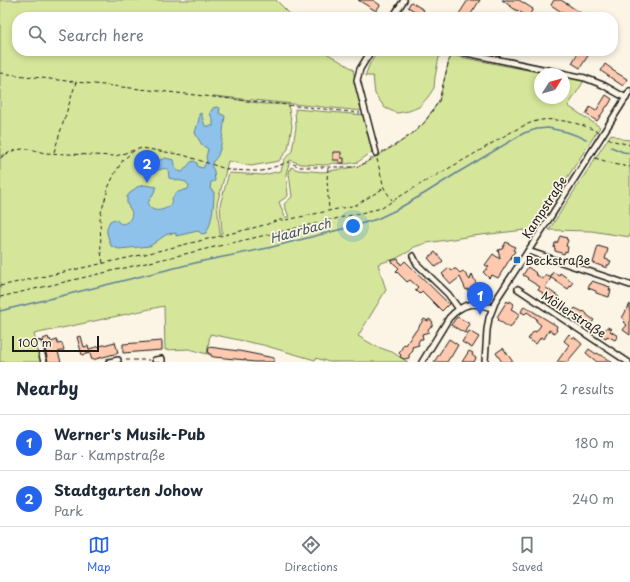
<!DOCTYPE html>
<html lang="en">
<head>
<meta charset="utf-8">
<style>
  :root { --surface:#fff; --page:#f6f6f7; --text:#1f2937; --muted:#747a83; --line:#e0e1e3; --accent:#2563eb }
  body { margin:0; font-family:"Playpen Sans",sans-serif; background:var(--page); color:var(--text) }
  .compass { position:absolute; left:534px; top:68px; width:36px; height:36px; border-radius:50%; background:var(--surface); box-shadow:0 2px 6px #0003; rotate:53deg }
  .scale { position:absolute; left:12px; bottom:10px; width:87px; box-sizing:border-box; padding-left:4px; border:2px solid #1c1c1c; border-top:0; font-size:11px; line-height:14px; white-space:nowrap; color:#1c1c1c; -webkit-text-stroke:3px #fcf5e5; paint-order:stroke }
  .you { position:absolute; left:353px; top:226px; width:14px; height:14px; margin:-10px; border:3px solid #fff; border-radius:50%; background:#1a73e8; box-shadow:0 0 0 6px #1a73e833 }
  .badge { display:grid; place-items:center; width:26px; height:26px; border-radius:50%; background:var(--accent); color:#fff; font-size:13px; font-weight:700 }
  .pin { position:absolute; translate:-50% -33px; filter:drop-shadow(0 1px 2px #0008) }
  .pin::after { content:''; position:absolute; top:21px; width:14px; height:12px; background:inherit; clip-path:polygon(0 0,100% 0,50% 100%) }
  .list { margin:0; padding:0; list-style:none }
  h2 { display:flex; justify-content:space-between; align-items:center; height:52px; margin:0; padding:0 16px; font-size:17px }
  h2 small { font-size:13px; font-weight:400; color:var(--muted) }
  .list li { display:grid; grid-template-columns:26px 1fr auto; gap:12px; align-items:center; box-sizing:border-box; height:56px; padding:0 16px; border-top:1px solid var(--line) }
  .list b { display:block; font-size:15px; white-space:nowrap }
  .list p { margin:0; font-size:13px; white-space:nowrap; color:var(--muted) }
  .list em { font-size:13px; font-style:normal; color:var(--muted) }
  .icon { flex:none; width:22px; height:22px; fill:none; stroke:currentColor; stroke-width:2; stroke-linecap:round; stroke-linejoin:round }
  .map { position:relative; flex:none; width:630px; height:362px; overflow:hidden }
  .search { position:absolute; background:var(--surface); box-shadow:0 2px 6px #0003; left:12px; right:12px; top:12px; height:44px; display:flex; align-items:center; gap:10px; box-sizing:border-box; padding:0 14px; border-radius:16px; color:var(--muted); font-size:15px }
  .sheet { height:164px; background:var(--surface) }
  nav { display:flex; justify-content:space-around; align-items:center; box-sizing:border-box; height:56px; border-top:1px solid var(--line); background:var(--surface); font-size:11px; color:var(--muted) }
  nav a { display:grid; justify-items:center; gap:2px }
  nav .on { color:var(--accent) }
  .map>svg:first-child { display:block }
  .green { fill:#d5e69a; stroke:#78815b }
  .water { fill:#8fc2eb; stroke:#618098 }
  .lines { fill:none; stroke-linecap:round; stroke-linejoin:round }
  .stream { stroke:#618098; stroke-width:1.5 }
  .building { fill:#fec9af; stroke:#1c1c1c }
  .street-casing { stroke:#1c1c1c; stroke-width:8 }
  .path { stroke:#1c1c1c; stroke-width:1; stroke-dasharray:4 3; stroke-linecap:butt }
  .street { stroke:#fcf5e5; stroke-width:5 }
  .poi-dot { fill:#1f6fb2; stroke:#fcf5e5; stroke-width:1.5 }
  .labels { text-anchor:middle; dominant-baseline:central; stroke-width:3.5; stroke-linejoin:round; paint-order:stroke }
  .street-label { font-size:12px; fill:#1c1c1c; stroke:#fcf5e5 }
  .poi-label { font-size:12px; fill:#1c1c1c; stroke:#fcf5e5; text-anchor:start }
  .water-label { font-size:13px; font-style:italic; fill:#445664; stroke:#fcf5e5 }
</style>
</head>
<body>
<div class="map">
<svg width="630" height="362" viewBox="0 0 630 362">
  <rect width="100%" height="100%" fill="#fcf5e5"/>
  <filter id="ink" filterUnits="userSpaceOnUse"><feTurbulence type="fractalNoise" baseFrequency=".025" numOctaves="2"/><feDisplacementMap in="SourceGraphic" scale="8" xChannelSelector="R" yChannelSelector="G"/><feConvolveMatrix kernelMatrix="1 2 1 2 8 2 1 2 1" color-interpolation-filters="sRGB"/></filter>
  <g filter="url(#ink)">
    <!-- green -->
    <g class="green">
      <path d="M0,0H276L293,17H17V51H323L353,69L355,80L363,111L213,96L264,104H288L292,126L288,149L279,161L251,166L228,161L224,178L217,204L220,234L222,233L220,205L229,173L263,175L281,171L284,160L292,151L296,127L295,109L364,115L372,152L358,162L347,164L333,163L327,165L301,164L290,160L286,174L288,196L279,202L285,217H289L284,204L292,197L289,173L291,167L298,170L323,172L360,166L399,143L413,133L424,123L439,101L450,56H455L548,74H540V98H564V77L584,81L568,106L600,127L534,229L472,236L427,243L414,247L410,251L397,258L378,264L386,290L358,336L375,346L392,352L408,362H329L316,358L315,360L263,345L210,334L207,354L189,349L165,350L164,306L34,334L41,362H0V158L5,154L0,156Z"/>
      <path d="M379,51H436L440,52L435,77L434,88L428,97L419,107L409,111L397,113L385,108L375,94L373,76H365L370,63Z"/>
      <path d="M611,134L622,139L630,140V237L591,231L549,230Z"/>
    </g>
    <!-- water -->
    <path class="water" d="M216,107L220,108L219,113L225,116C223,128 223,141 219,152C218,158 213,160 211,165L214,171L215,181L211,182L210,189L214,192C214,203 212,224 206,233L202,234L198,231L176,236V233L167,234L150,246L119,249L111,246C108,235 104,232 110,221L115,219L121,224C128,224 134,217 131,210C130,208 128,206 127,204V197L129,194L137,187L144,185L157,187L148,203L149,207C156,213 163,210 170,206C174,192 174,193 188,189L189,186L186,182L169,178L168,169C164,168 162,169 158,170C151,171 144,170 137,168V163L143,160L158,161L165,158L174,160L176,170L182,172L191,162L194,161L197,163L198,167L203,168L207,161L206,157L208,149L202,145L195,133L199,119V114L201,113L205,126H213V120L211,116L210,113L213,108Z"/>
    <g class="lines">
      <!-- stream -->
      <g class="stream">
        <path d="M611,147L623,152L630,153"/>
        <path d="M0,311L203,261L268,248L350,227L377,219L396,210L427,192L457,173L524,133L537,129L548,128L567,132L586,139"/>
      </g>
    </g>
    <!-- building -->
    <g class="building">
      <path d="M358,0H373L380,5L376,11Z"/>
      <path d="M468,0H480L469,17H457Z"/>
      <path d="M502,0H519L533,9L528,17L517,10V11Z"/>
      <path d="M554,0H561L587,17H569L551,5Z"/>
      <path d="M411,2L424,10L421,15L408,7Z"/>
      <path d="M579,51H591L580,68L572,63Z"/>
      <path d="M605,64L612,69V70L627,79L623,86L601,71Z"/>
      <path d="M606,95L612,99L608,106H607L597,121L586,114L590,107L596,111Z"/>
      <path d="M333,152H341V158H344V163H339V160H333Z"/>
      <path d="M560,236L567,238L566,239L568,240L566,246L568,247L567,252L565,251L564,254L555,251V248H554L555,243H557Z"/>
      <path d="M506,242L515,247L513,250L515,251L498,278L492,275L489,278L483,272L489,267L485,265L493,254L500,259L498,250L502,249Z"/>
      <path d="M598,246L608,249L605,259L611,261L609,265H607V268L593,263Z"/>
      <path d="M435,252L443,261L436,267L428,258Z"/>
      <path d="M398,259L401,265L405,261L449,304L442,311L422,291L419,294L415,290L418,287L410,280L407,282L396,271L399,268L391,261Z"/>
      <path d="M528,267L536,273L535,274L543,279L546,275L551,278L545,287L559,297L555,303L542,294L543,293L538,290L540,287L527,279L528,278L523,275Z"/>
      <path d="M449,268L452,271L454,269H456L460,273L463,271L470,280L472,274L478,288L469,293L468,289L466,290L460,277L451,284L442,274Z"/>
      <path d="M553,272L559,275L560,273L573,282L568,289L550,277Z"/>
      <path d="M592,281L610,287L609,290H611L609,297L596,293V291L588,288L590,284H591Z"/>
      <path d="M507,301L509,303L510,301L514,304L511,309L520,314L510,328L498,320L499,319L497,317Z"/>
      <path d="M630,304V335L623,330L627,325L623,322L625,320L622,318Z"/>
      <path d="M524,306L557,326L556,329L557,330L555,333L549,330L544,339L541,337L536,344L528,339L534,331L536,332L541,325L536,321L537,319L527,312L525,314L521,312Z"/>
      <path d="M575,308L583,312L584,311L587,314V315L594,320L591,324L590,323L588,326L572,315L574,313L572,312Z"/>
      <path d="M458,317L470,324L465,333L451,325L456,318Z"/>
      <path d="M424,319L428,321L429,319L433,322L432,324V326L430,327L429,328L428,330L429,332L422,334L423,339H420L418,343L419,345L412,347L413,351L409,355V358L404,359L400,357L401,355L399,353L404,344L406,345L414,332H415Z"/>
      <path d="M607,327L612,329L610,331L618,336L615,340L607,336L606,338L601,335L605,330Z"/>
      <path d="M469,331L479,337L472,348L462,342Z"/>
      <path d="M569,334L573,338L574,337L582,344L567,362H557L569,345L564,341Z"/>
      <path d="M81,336L84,347L88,346L89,349L115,342L118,353L92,360L89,351L90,353L82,355L77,337Z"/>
      <path d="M48,337L49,340L50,339L51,342L57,340L58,344L62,343L64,350L58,352L61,362H48L43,339Z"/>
      <path d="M449,339L458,345L451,357H450L447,362H434Z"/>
      <path d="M162,341V350L123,353V344Z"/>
      <path d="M209,347L239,351L274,358V362H255L246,361V360L214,357L211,356V354H208Z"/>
      <path d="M503,348L513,362H502L496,353Z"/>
      <path d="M589,349L596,354L597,353L612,362H597L586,353Z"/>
      <path d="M469,351L473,353L472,355L476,358L474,362H462Z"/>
    </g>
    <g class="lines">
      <!-- street casing -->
      <g class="street-casing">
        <g id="street">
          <path d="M393,17L404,0"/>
          <path d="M371,51L360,69L357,80L376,153"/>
          <path d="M457,51L585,78L603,85L626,98"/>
          <path d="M528,251L630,285"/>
          <path d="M413,256L417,264L448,294L459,309"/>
          <path d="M518,289L628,362"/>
          <path d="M39,344L44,362"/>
          <path d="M155,360L162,359V362"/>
          <path d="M109,362L118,360"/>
          <path d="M422,362L449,318C464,302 473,302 492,308"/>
          <path d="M485,362L487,330L489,318L496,300L551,216L630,91"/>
        </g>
      </g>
      <!-- path -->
      <g class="path">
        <path d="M0,73L75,82"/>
        <path d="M608,138L614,141L630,145"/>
        <path d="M54,152L76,82L360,113"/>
        <path d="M382,152L399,143L413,133L424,123L439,101L451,52"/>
        <path d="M0,158C16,147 27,147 44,153L116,156L134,150"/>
        <path d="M595,158L618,165L630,167"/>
        <path d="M377,159L384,188L392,200"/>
        <path d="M328,168L327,180L329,210"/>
        <path d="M103,263L101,252L100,216L109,186L115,173L123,160L135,150L142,148L183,155L229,170L253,171H262L289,162L300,167H351L360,166L372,158"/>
        <path d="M0,286L141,255L249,229L268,224L278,220H286L356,205L384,188"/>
        <path d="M0,297L382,208C413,187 447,170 479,151C495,142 524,122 542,120C557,118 585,124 598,132"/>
        <path d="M126,360H149"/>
      </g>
      <!-- street -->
      <use href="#street" class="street"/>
    </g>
  </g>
  <!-- markers -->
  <rect class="poi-dot" x="513" y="256" width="8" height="8" rx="2"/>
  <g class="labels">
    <!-- street labels -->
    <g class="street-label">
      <text transform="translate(544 207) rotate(-57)">Kampstraße</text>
      <text transform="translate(574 314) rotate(33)">Möllerstraße</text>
    </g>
    <!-- poi labels -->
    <g class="poi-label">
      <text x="525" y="260">Beckstraße</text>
    </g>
    <!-- water labels -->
    <g class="water-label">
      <text transform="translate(300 230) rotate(-15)">Haarbach</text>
    </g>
  </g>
</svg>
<svg class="compass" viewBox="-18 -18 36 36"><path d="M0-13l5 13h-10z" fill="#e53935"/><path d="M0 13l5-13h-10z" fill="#747a83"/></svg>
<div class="scale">100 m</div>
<div class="you"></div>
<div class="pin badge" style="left:480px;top:315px">1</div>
<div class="pin badge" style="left:147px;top:183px">2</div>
<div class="search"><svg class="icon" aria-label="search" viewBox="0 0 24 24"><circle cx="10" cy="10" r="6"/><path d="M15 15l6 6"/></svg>Search here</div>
</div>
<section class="sheet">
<h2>Nearby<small>2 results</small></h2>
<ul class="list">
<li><span class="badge">1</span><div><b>Werner's Musik-Pub</b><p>Bar · Kampstraße</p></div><em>180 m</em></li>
<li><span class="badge">2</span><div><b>Stadtgarten Johow</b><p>Park</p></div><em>240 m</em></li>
</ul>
</section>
<nav>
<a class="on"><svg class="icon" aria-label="map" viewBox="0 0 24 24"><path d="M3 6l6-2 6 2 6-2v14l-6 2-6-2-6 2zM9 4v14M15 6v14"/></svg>Map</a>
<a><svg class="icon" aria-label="directions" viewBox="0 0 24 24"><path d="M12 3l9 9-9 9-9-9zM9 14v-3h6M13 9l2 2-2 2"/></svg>Directions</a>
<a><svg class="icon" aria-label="saved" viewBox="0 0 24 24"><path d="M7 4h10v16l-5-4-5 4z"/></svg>Saved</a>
</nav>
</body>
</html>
